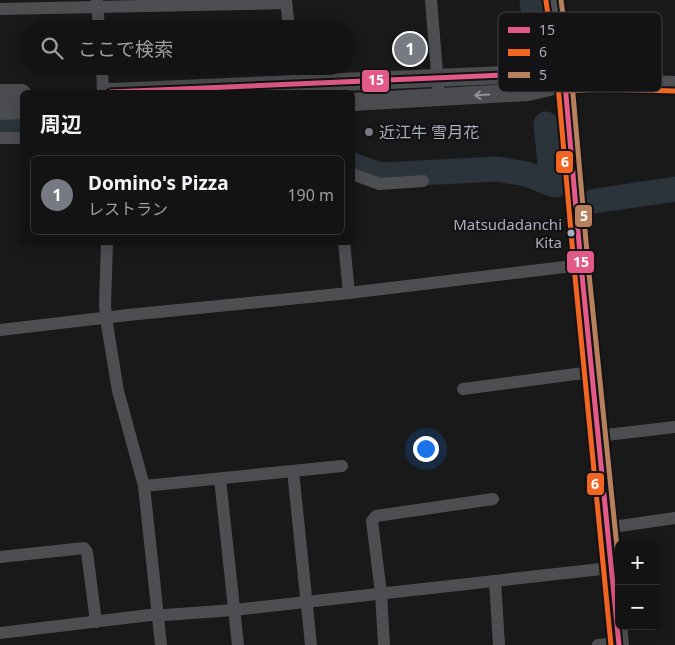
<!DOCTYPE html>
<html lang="ja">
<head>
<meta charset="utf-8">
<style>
  :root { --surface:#131313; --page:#202021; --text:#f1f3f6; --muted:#9d9ea0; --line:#323233; --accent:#777a82 }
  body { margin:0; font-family:"Noto Sans","Noto Sans JP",sans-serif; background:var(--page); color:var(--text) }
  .controls { position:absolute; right:15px; bottom:15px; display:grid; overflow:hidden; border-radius:8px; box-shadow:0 2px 12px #0003 }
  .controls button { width:45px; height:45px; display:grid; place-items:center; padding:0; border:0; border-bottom:1px solid var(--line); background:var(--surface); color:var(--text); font:25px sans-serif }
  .you { position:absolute; left:425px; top:448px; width:18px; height:18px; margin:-12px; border:4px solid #fff; border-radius:50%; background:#1a73e8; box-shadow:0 0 0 8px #1a73e833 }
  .badge { display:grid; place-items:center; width:32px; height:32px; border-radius:50%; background:var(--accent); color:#fff; font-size:16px; font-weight:700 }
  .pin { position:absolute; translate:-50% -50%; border:2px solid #fff; box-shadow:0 1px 5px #0006 }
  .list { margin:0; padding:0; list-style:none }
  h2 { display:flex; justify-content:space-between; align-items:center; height:65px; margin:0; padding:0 20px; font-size:21px }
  h2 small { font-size:16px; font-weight:400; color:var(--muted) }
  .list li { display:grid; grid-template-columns:32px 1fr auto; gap:15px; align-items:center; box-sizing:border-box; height:80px; margin:0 10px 10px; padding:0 10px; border:1px solid var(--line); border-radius:8px }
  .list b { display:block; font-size:19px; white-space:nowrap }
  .list p { margin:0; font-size:16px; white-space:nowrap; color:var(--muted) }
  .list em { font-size:16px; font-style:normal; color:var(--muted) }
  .icon { flex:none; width:28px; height:28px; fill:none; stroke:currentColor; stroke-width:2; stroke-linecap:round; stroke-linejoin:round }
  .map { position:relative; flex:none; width:675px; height:645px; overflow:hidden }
  .search { position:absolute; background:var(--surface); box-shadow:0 2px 12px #0003; left:20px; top:20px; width:335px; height:55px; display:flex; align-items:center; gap:12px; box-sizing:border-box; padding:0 18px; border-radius:28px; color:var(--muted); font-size:19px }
  .panel { position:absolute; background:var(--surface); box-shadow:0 2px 12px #0003; left:20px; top:90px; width:335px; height:155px; border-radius:8px }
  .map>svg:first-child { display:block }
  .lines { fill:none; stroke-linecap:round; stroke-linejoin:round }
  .river { stroke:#2b333b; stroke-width:25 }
  .minor { stroke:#4c4e52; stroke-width:12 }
  .tertiary { stroke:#4c4e52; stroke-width:16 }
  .secondary { stroke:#4b4c50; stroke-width:18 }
  .primary { stroke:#4f5053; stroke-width:20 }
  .bus-1-casing { stroke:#131215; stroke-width:9 }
  .bus-2-casing { stroke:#131215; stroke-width:9 }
  .bus-3-casing { stroke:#131215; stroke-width:9 }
  .bus-1 { stroke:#e35988; stroke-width:5 }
  .bus-2 { stroke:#f26522; stroke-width:5 }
  .bus-3 { stroke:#b6815c; stroke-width:5 }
  .oneway { stroke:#8e919a }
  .poi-dot { fill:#777a82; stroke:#131215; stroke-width:2 }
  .bus-dot { fill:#aaaeba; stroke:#131215; stroke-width:2 }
  .labels { text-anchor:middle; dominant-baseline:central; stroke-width:4.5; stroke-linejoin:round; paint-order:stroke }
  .bus-label { font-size:15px; fill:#aaaeba; stroke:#131215; text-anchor:end }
  .poi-label { font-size:16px; fill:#aaaeba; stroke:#131215; text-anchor:start }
  .key { fill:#131215; stroke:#404147; stroke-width:1 }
  .key-label { font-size:14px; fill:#aaaeba }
  .line-badge { stroke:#131215; stroke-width:2 }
  .badge-label { font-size:14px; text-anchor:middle; font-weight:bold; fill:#fff }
</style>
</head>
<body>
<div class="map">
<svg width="675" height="645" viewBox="0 0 675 645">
  <rect width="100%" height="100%" fill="#191919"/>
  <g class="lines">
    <!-- river -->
    <g class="river">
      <path d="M532,0L537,41"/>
      <path d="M546,124L552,184"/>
      <path d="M0,128H22"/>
      <path d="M352,165L380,175L497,169L526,174L555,185"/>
      <path d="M595,201L675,189"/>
    </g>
    <!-- minor -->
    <g class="minor">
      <path d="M97,0L99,29"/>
      <path d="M286,0L289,29"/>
      <path d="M431,0L439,97"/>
      <path d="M0,9L286,3"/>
      <path d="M102,66L103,92"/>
      <path d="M293,66L294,92"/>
      <path d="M0,138H22"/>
      <path d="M352,174L380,184L423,181"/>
      <path d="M107,242L105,305L106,318L118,391L144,486L161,645"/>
      <path d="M344,242L349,293"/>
      <path d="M0,330L128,315L349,293L581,265"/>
      <path d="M463,389L591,372"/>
      <path d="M598,436L675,427"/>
      <path d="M293,471L311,645"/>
      <path d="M220,479L238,645"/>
      <path d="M144,486L342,466"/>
      <path d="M606,528L675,518"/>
      <path d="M0,557L84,548L87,552L96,622"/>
      <path d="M495,581L499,645"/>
      <path d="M0,633L150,615H165L234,610L610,568"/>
      <path d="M384,645L381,593L372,521L376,516L493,499"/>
      <path d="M598,645L618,643"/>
    </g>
    <!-- tertiary -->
    <path class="tertiary" d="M565,84L600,81L675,84"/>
    <!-- secondary -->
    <g class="secondary">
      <path d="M110,92L527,74L565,84"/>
      <path d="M0,93H22"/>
      <path d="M352,102L528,92L562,84"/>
      <path d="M0,111L22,110"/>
    </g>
    <!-- primary -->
    <path class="primary" d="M553,0L565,84L581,265L619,645"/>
    <!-- bus-1 casing -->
    <g class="bus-1-casing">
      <g id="bus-1">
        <path d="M565,84L581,265L619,645"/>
        <path d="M110,92L527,74L565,84"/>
      </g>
    </g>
    <!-- bus-2 casing -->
    <g class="bus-2-casing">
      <g id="bus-2">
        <path d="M546,1L558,85L574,266L611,645"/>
        <path d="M566,91L600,89L675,91"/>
      </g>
    </g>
    <!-- bus-3 casing -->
    <g class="bus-3-casing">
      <path id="bus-3" d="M561,0L572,83L588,264L619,567"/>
    </g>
    <!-- bus-1 -->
    <use href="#bus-1" class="bus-1"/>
    <!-- bus-2 -->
    <use href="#bus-2" class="bus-2"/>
    <!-- bus-3 -->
    <use href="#bus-3" class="bus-3"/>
  </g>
  <!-- one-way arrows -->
  <defs><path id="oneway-shaft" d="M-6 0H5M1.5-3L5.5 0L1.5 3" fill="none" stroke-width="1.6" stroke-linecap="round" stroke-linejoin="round" transform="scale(1.25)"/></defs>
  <use class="oneway" href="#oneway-shaft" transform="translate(482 95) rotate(177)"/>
  <!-- markers -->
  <circle class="poi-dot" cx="369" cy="132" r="5"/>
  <circle class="bus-dot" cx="571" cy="233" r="4.5"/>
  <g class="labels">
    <!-- bus labels -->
    <g class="bus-label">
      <text x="562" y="224">Matsudadanchi<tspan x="562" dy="18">Kita</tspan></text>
    </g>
    <!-- poi labels -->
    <g class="poi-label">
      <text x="379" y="132">近江牛 雪月花</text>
    </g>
  </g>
  <!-- legend -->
  <rect x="498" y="12" width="164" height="80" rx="8" class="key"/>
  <rect x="508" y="27" width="22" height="6" fill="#e35988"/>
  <rect x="508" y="49" width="22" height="7" fill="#f26522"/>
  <rect x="508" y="72" width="22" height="6" fill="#b6815c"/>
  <g class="key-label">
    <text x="539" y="35">15</text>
    <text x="539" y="57">6</text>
    <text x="539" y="80">5</text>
  </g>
  <g class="line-badge">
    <rect x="361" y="69" width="29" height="24" rx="5" fill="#e35988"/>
    <rect x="555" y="150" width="19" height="24" rx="5" fill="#f26522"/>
    <rect x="574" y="204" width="19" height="24" rx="5" fill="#b6815c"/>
    <rect x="566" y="250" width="29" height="24" rx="5" fill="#e35988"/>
    <rect x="586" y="472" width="19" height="24" rx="5" fill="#f26522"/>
  </g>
  <g class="badge-label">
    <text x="376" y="85">15</text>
    <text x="565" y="167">6</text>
    <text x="584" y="221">5</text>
    <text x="581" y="267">15</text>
    <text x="595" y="489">6</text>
  </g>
</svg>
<div class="controls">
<button>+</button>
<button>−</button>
</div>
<div class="you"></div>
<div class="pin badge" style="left:410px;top:49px">1</div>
<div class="search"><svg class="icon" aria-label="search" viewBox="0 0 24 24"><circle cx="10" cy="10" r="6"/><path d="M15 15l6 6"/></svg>ここで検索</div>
<section class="panel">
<h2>周辺<small></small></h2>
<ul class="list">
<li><span class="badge">1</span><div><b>Domino's Pizza</b><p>レストラン</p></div><em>190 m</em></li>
</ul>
</section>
</div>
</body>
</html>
